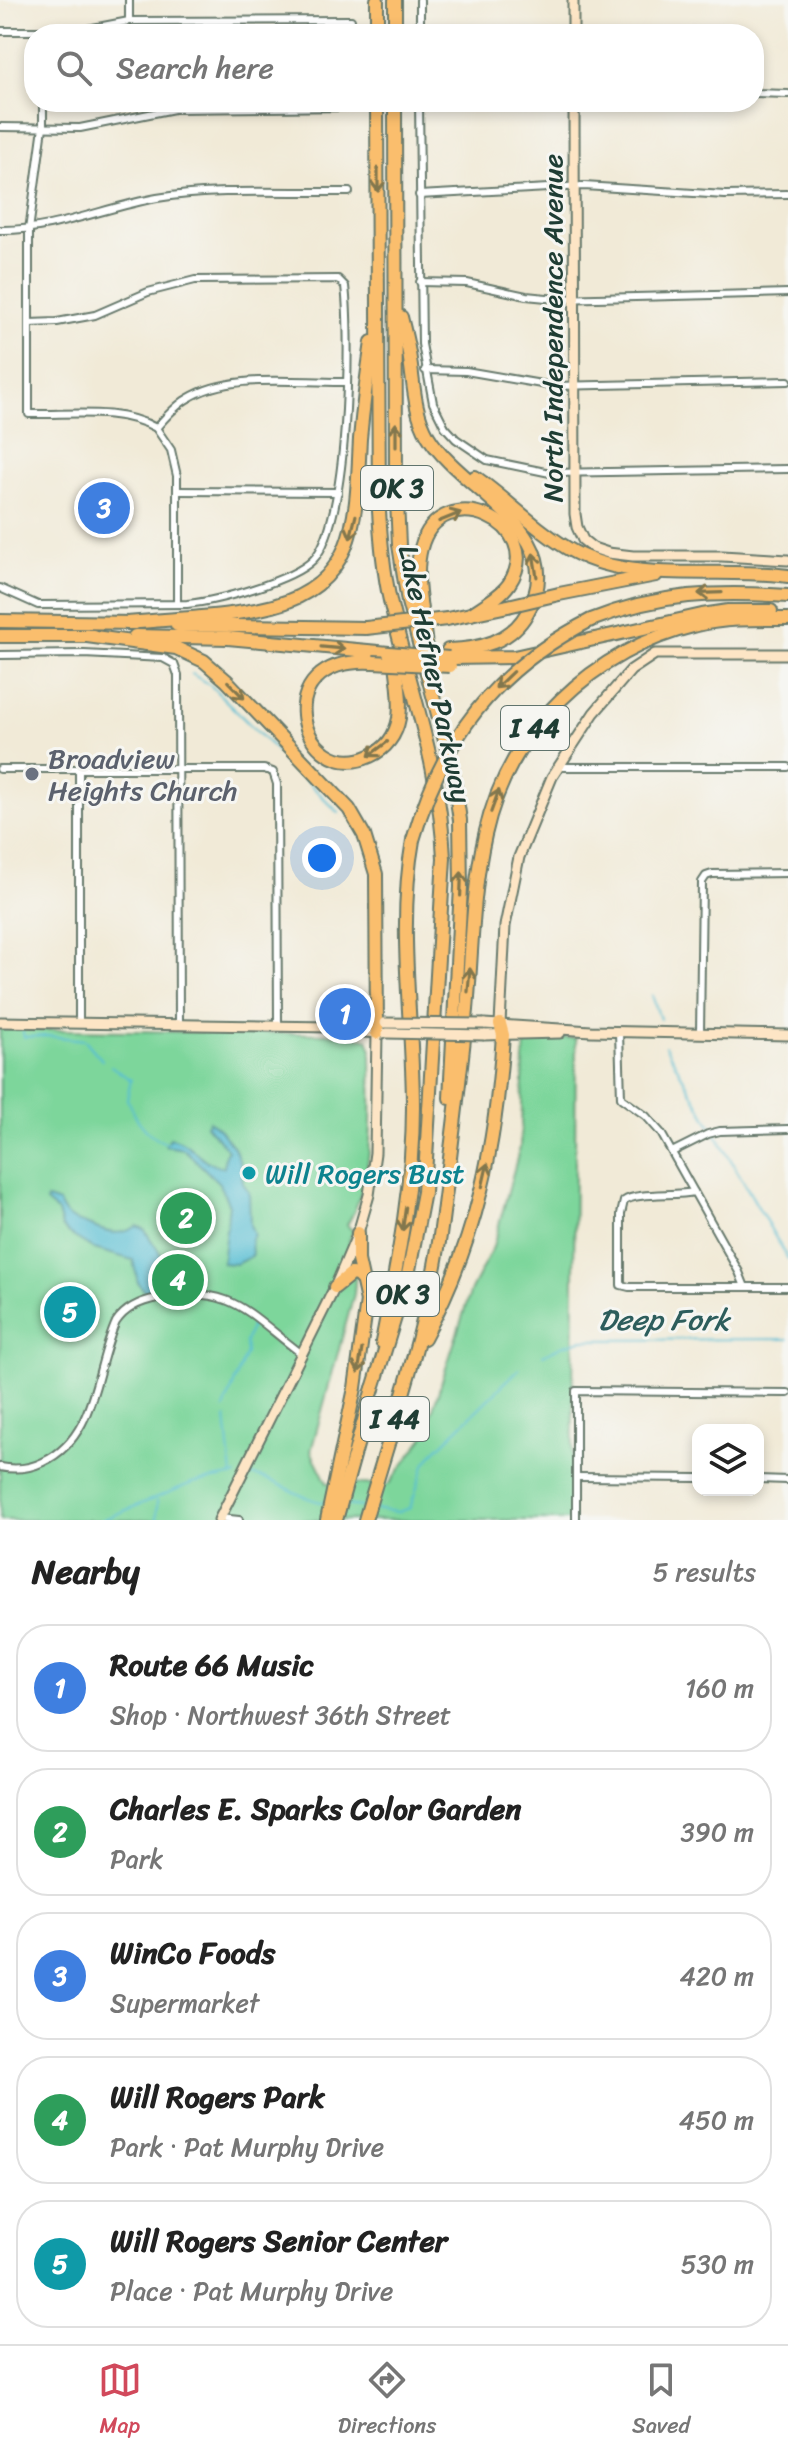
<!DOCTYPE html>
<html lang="en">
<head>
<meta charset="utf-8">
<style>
  :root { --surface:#fff; --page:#f2f2f2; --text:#222; --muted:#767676; --line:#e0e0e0; --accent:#d1495b }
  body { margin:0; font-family:Sriracha,sans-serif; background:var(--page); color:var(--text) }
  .controls { position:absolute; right:24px; bottom:24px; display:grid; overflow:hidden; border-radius:16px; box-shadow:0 4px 12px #0003 }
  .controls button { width:72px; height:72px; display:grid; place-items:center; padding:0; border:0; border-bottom:2px solid var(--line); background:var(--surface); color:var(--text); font:40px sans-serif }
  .you { position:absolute; left:322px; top:858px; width:28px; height:28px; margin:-20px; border:6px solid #fff; border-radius:50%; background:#1a73e8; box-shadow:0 0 0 12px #1a73e833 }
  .badge { display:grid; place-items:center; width:52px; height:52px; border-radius:50%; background:var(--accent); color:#fff; font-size:26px; font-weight:700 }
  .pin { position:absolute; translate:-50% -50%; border:4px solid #fff; box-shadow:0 2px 8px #0006 }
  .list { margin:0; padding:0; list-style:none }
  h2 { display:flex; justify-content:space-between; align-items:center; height:104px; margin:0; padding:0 32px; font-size:34px }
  h2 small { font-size:26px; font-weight:400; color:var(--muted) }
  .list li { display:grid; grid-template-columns:52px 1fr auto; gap:24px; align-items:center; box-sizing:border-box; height:128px; margin:0 16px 16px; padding:0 16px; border:2px solid var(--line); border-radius:32px }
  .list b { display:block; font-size:30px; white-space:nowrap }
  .list p { margin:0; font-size:26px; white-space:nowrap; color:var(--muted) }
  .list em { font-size:26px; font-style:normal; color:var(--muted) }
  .icon { flex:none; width:44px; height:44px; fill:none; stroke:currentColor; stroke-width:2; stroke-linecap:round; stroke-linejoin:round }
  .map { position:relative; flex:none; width:788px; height:1520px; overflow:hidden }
  .search { position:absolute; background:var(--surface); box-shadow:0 4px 12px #0003; left:24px; right:24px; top:24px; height:88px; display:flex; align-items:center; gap:20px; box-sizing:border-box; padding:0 28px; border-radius:32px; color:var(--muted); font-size:30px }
  .sheet { height:824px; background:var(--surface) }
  nav { display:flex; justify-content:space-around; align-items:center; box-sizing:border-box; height:112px; border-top:2px solid var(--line); background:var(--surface); font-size:22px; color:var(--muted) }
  nav a { display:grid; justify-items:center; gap:4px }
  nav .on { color:var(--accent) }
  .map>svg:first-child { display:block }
  .green { fill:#7dd69b; stroke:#4e8a68; stroke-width:2 }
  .water { fill:#56bed3; stroke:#3a7e84; stroke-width:2 }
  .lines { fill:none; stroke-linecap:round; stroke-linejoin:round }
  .stream { stroke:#56bed3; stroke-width:2 }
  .street-casing { stroke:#687a6d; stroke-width:10 }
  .secondary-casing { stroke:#687a6d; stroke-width:13 }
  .highway-casing { stroke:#687a6d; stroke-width:16 }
  .street { stroke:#fff; stroke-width:6 }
  .secondary { stroke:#fde5c5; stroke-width:9 }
  .highway { stroke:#fabe6d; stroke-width:12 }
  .secondary-bridge-casing { stroke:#687a6d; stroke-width:13; stroke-linecap:butt }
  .highway-bridge-casing { stroke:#687a6d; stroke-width:16; stroke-linecap:butt }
  .secondary-bridge { stroke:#fde5c5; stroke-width:9 }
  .highway-bridge { stroke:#fabe6d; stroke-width:12 }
  .oneway { stroke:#82774e }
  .worship-dot { fill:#6b7280; stroke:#f6f6f2; stroke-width:3 }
  .culture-dot { fill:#0f9aa8; stroke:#f6f6f2; stroke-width:3 }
  .labels { text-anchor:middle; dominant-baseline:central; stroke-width:6; stroke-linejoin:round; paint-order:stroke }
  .shield { fill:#f6f6f2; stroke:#60746d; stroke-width:2 }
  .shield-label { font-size:26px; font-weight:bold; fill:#1f3d34 }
  .street-label { font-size:28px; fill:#1f3d34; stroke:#f6f6f2 }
  .worship-label { font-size:28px; fill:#5b616d; stroke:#f6f6f2; text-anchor:start }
  .culture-label { font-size:28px; fill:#0d838f; stroke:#f6f6f2; text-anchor:start }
  .water-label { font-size:30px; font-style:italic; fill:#2d5d5c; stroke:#f6f6f2 }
</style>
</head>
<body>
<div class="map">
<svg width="788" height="1520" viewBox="0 0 788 1520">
  <rect width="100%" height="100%" fill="#f6f6f2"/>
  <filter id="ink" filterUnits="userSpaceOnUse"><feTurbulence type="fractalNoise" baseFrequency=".0125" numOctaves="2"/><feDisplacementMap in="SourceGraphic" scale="16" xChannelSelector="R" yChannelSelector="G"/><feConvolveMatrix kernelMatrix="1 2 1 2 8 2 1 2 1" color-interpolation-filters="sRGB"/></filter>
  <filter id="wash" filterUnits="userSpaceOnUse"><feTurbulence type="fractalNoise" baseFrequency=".006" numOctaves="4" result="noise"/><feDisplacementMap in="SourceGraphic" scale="32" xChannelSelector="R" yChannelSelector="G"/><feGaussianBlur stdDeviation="1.8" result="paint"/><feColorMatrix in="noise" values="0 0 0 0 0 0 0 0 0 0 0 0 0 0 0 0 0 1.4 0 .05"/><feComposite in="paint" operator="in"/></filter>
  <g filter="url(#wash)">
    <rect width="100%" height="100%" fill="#f1ead7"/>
    <!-- green -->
    <path class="green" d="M0,1029L334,1034L368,1039L371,1048C371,1105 377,1174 347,1225L353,1231L349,1241L356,1270L354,1294L311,1451L327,1483L388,1485L424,1437L471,1290L493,1247L520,1147L525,1038H576L572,1520H0Z"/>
    <!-- water -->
    <g class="water">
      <path d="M209,1121L220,1130L234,1147L241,1165L243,1183L249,1192L250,1225L254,1235L251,1240L252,1256L236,1264L222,1263L229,1205L219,1183L184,1149L165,1146L170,1138C192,1141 203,1167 224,1167L225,1154L228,1150L206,1125Z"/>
      <path d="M47,1199L59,1203C69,1222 70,1218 88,1225C106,1232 118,1238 137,1226L144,1229L174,1275L173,1280L156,1290L145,1292L138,1283L133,1260L94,1249L68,1233L62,1227L58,1212L46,1202Z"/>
    </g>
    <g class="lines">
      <!-- stream -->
      <g class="stream">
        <path d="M192,674L211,686L339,813"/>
        <path d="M652,995L660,1019"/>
        <path d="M23,1032L24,1037L49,1036L85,1040L102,1060"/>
        <path d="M665,1046L788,1259"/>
        <path d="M111,1066L131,1080L127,1099C135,1119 148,1138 169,1144"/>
        <path d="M543,1355L561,1346L581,1340L788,1339"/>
        <path d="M224,1409L246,1353L245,1342L252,1324"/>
        <path d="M226,1418L232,1476"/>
        <path d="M246,1475C276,1476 297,1499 326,1503"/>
        <path d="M157,1501V1520"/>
        <path d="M344,1505L362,1507"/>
        <path d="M372,1509L398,1512L410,1508L424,1466L435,1451L519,1369"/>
        <path d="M102,1520L192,1483L236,1475"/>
      </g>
    </g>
  </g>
  <g filter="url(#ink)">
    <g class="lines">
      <!-- street casing -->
      <g class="street-casing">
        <g id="street">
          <path d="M129,0V21"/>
          <path d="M0,31H77L129,21L351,20"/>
          <path d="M420,34V0"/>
          <path d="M754,93L788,94"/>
          <path d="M43,102V127L29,230V414C70,415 119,407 156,428C165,418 175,406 187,399C229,372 297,383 346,382"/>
          <path d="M419,102L422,344L433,403L445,427L456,439L487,460L550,473L788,469"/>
          <path d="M419,104L574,106"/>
          <path d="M0,127L80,128L174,109L349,107"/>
          <path d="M419,195L584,186L725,195L788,194"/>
          <path d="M0,230C54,231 105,207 157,198C220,188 286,193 349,192"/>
          <path d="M420,282L467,283L526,296L557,299L788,293"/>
          <path d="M425,370L466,371L553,386L788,381"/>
          <path d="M156,428L171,450L177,476V604"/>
          <path d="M177,491L338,492"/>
          <path d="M0,588L38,605L187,604C217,601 292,581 313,560C349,523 351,339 345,286L338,279L195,280L148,292L95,315L57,322L29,323"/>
          <path d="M0,655L84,654L163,658L174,664L178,675L179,1024"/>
          <path d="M560,767H788"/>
          <path d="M0,769H264L273,772L277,784L278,1026"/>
          <path d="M79,769V1023"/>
          <path d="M619,1032L621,1098L646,1116L661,1133L739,1272L745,1287"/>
          <path d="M700,1033L702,882L706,876L712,874L788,873"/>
          <path d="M672,1152L708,1134L720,1131L788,1129"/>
          <path d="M694,1192C675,1196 637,1192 624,1201L621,1214V1285L629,1287H788"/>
          <path d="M0,1467C15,1470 29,1469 43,1462C97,1437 94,1370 116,1322C126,1307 141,1301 158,1298C233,1284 247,1313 302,1354"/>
          <path d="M576,1477L698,1478"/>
          <path d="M758,1479L788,1480"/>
          <path d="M220,1518L239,1520"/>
          <path d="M576,1520V1391L788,1393"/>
        </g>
      </g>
      <!-- secondary casing -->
      <g class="secondary-casing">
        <g id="secondary">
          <path d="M573,0V34"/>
          <path d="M574,102L575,514L577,527L583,540L593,548L608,553L633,556H722L788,560"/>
          <path d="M0,1022L331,1027L341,1031L383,1033"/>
          <path d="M484,1024L591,1031L788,1035"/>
          <path d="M500,1024L505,926L519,857L552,777L594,713L631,670L655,654H788"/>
          <path d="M331,1027L341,1023H383"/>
          <path d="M484,1035L560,1033"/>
          <path d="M219,1520L335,1287L358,1233L369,1195L375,1153L377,1033"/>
        </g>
      </g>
      <!-- highway casing -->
      <g class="highway-casing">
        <g id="highway">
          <path d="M377,0V34"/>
          <path d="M395,0V34"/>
          <path d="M395,102L396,479L399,545L408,602L452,767L460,820L461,887L450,1098"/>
          <path d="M401,317C404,329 407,341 409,353C414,382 413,410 428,436C461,492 574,532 527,613C511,642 480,649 448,650"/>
          <path d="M475,477C508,500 539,533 574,552C636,585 720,566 788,576"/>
          <path d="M559,594L656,575"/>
          <path d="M447,619L508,606"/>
          <path d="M591,620C660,593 716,591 788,596"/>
          <path d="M0,621L135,623"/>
          <path d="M128,623C176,618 226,618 273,606C360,583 356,511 360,439C363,406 367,375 372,342"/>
          <path d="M177,625L366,628"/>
          <path d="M0,636H93"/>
          <path d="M87,636L176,648L204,661L227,681L349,809L364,835L376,874L377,1033"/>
          <path d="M135,636L228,638L389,653"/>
          <path d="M426,646C423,616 413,578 421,548C440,475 549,524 509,584C500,597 484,605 471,614"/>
          <path d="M451,658L514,657L702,615L728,611H771"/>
          <path d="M373,662C262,656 302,787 370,756C386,749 396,735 399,718C402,698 397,676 395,656"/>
          <path d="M335,1287L351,1274L357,1275L365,1283"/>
          <path d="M424,1338C477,1241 496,1145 503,1035L500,1024"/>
          <path d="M382,1342C397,1264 413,1187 413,1107C413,1019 397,928 413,840"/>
          <path d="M372,1392L408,1275L424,1192L444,858C440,768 413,699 393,613C384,580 381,545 379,511L377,102"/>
          <path d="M327,1520L355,1388L367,1301L358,1260V1233"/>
          <path d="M336,1520L373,1388"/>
          <path d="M365,1520C394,1421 429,1323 442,1221C451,1151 460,1080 467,1010C472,952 472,892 485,835C508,730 593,650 697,625C727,618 758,619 788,619"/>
        </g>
      </g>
      <!-- street -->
      <use href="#street" class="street"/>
      <!-- secondary -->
      <use href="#secondary" class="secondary"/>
      <!-- highway -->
      <use href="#highway" class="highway"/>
      <!-- secondary-bridge casing -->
      <g class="secondary-bridge-casing">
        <g id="secondary-bridge">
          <path d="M385,1023L484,1024"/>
          <path d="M387,1033L484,1035"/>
        </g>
      </g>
      <!-- highway-bridge casing -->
      <g class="highway-bridge-casing">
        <g id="highway-bridge">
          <path d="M508,606L559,594"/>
          <path d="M366,628L447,619"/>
          <path d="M389,653L449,658"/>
          <path d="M373,662L450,666"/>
          <path d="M413,840C442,738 495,669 591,620"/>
        </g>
      </g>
      <!-- secondary-bridge -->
      <use href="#secondary-bridge" class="secondary-bridge"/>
      <!-- highway-bridge -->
      <use href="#highway-bridge" class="highway-bridge"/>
    </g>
    <!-- one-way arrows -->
    <defs><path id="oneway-shaft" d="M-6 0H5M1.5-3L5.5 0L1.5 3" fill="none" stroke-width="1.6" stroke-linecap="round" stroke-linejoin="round" transform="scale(2)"/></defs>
    <g class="oneway">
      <use href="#oneway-shaft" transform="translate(378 180) rotate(90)"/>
      <use href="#oneway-shaft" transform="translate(396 435) rotate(-90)"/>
      <use href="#oneway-shaft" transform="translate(450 517) rotate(-22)"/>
      <use href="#oneway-shaft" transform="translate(353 527) rotate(104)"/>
      <use href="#oneway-shaft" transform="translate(535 565) rotate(-99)"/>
      <use href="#oneway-shaft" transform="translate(710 593) rotate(178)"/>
      <use href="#oneway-shaft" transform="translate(333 648) rotate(5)"/>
      <use href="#oneway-shaft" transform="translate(504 680) rotate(136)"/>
      <use href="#oneway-shaft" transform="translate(236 690) rotate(46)"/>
      <use href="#oneway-shaft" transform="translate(378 749) rotate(143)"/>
      <use href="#oneway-shaft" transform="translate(495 801) rotate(-70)"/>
      <use href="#oneway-shaft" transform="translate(461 884) rotate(-88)"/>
      <use href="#oneway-shaft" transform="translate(469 980) rotate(-85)"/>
      <use href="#oneway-shaft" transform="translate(485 1175) rotate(-77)"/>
      <use href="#oneway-shaft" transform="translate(404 1219) rotate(98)"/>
      <use href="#oneway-shaft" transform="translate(360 1361) rotate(99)"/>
    </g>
  </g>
  <!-- markers -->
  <circle class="worship-dot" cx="32" cy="774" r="8"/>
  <circle class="culture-dot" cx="249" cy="1173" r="8"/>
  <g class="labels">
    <!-- shield labels -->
    <g class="shield">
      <rect x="361" y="466" width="72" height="44" rx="6"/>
      <rect x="501" y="706" width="68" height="44" rx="6"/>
      <rect x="367" y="1272" width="72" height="44" rx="6"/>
      <rect x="361" y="1397" width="68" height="44" rx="6"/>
    </g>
    <g class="shield-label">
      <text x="397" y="488">OK 3</text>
      <text x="535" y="728">I 44</text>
      <text x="403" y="1294">OK 3</text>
      <text x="395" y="1419">I 44</text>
    </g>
    <!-- street labels -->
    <g class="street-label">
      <text transform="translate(552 328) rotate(-90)">North Independence Avenue</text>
      <text transform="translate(435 674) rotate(78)">Lake Hefner Parkway</text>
    </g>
    <!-- worship labels -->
    <g class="worship-label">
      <text x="48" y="758">Broadview<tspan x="48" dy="32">Heights Church</tspan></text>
    </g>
    <!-- culture labels -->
    <g class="culture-label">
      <text x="265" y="1173">Will Rogers Bust</text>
    </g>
    <!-- water labels -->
    <g class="water-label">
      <text x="664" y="1320">Deep Fork</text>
    </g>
  </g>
</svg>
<div class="controls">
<button><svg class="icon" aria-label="layers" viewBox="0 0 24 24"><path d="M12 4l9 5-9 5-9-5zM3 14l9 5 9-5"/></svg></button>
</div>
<div class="you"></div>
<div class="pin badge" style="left:345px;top:1014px;background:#3f7fe0">1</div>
<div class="pin badge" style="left:186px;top:1218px;background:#2e9e5b">2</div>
<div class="pin badge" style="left:104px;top:508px;background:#3f7fe0">3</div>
<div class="pin badge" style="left:178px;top:1280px;background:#2e9e5b">4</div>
<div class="pin badge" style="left:70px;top:1312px;background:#0f9aa8">5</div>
<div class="search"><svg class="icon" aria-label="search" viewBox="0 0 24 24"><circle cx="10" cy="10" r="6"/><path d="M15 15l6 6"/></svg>Search here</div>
</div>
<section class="sheet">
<h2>Nearby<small>5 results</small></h2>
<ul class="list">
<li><span class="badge" style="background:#3f7fe0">1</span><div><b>Route 66 Music</b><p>Shop · Northwest 36th Street</p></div><em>160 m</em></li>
<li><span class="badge" style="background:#2e9e5b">2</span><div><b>Charles E. Sparks Color Garden</b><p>Park</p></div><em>390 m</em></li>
<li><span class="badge" style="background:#3f7fe0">3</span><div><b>WinCo Foods</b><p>Supermarket</p></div><em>420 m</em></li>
<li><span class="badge" style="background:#2e9e5b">4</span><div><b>Will Rogers Park</b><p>Park · Pat Murphy Drive</p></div><em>450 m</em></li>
<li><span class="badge" style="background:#0f9aa8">5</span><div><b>Will Rogers Senior Center</b><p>Place · Pat Murphy Drive</p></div><em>530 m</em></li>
</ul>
</section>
<nav>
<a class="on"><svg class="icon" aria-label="map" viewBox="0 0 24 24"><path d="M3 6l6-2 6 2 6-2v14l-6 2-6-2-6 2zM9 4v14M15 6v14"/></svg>Map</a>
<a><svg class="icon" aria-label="directions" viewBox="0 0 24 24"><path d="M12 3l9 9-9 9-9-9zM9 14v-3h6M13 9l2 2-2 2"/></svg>Directions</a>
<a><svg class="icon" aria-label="saved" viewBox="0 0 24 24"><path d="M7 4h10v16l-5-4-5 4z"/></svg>Saved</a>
</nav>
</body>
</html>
